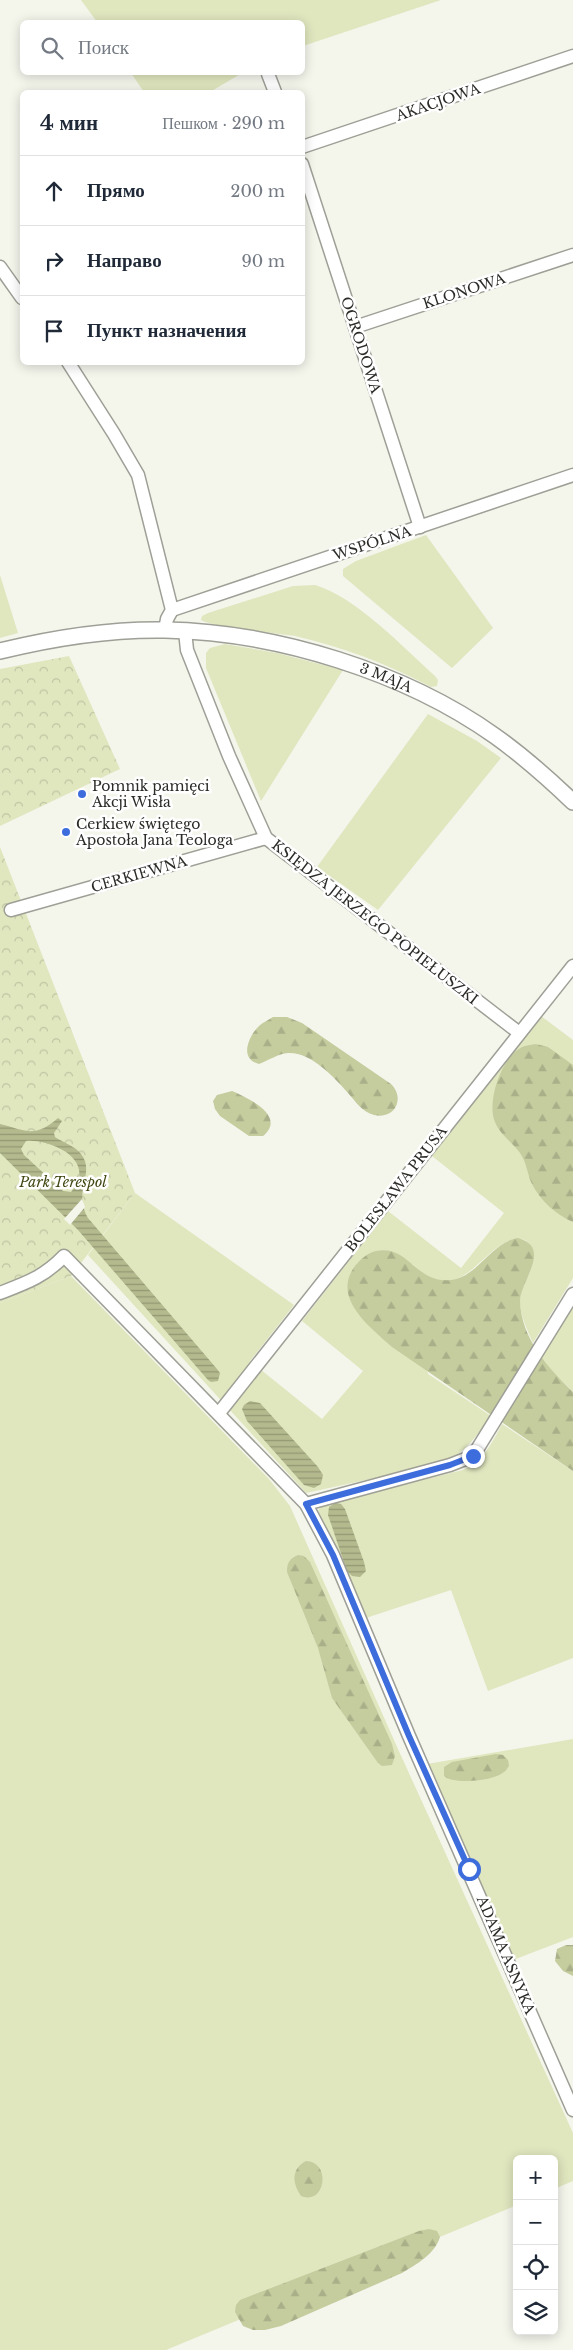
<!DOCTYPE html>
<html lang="ru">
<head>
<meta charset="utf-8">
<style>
  :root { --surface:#fff; --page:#f6f6f7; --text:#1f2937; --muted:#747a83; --line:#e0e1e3 }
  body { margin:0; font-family:"Libre Baskerville",serif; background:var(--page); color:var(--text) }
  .controls { position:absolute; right:15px; bottom:15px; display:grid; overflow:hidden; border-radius:8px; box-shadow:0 2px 12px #0003 }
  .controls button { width:45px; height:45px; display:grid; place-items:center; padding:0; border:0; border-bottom:1px solid var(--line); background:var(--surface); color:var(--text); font:25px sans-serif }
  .stop { position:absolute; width:15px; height:15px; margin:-11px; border:4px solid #3d6cdc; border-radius:50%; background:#fff }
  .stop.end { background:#3d6cdc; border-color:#fff; box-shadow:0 1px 5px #0008 }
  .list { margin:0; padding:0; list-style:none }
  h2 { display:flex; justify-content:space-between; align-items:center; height:65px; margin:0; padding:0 20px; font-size:21px }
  h2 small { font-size:16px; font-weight:400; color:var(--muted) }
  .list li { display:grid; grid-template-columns:32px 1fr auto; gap:15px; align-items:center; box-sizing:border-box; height:70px; padding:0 20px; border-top:1px solid var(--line) }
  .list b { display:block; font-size:19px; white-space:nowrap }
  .list em { font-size:16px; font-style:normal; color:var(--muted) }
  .icon { flex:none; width:28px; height:28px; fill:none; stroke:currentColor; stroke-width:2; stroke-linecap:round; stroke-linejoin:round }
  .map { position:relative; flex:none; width:573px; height:2350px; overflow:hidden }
  .search { position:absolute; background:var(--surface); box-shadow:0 2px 12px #0003; left:20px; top:20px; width:285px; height:55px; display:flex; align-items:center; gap:12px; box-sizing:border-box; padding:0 18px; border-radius:8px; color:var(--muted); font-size:19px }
  .panel { position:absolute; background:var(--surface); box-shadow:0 2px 12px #0003; left:20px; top:90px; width:285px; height:275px; border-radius:8px }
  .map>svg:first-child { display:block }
  .green { fill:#e0e6be }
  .forest { fill:url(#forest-firs) }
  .park { fill:url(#park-crowns) }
  .water { fill:url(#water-rules); fill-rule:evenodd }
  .pier { fill:#f4f6ec }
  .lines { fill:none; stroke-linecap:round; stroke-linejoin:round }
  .minor-casing { stroke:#9e9f96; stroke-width:15 }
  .tertiary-casing { stroke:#9e9f96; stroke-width:18 }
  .minor { stroke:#fff; stroke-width:12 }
  .tertiary { stroke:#fff; stroke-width:15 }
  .route { stroke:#3d6cdc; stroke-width:6 }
  .poi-dot { fill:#3d6cdc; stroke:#fff; stroke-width:2 }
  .labels { text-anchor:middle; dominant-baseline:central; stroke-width:5; stroke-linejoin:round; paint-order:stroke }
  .street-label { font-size:14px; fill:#2b2c28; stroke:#fff }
  .poi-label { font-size:14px; fill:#2b2c28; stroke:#fff; text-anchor:start }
  .park-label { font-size:14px; font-style:italic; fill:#434813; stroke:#fff }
</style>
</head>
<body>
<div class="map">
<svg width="573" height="2350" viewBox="0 0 573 2350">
  <defs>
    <pattern id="forest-firs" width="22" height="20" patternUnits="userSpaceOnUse" patternTransform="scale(1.25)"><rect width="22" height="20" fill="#c5cc9e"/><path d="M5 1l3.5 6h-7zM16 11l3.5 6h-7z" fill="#a9af88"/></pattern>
    <pattern id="park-crowns" width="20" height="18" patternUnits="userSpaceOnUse" patternTransform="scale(1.25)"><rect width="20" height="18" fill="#e0e6be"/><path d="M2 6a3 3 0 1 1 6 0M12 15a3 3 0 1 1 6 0" fill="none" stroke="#c0c5a3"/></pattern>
    <pattern id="water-rules" width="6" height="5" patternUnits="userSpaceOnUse" patternTransform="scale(1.25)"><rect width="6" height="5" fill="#b4ba8d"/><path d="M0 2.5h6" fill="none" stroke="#939773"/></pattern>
  </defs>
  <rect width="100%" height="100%" fill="#f4f6ec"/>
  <!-- green -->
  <g class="green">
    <path d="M81,0H441L303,46L302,22H97Z"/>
    <path d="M131,73H242L210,92H144Z"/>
    <path d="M426,535L493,628L452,668L343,576V569L356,561Z"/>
    <path d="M0,575L18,633L0,638Z"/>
    <path d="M315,585C356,597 404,648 435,676L438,680L437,686L431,687C388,664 343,647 295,636C277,633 212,627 201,620L202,616L208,613L293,586Z"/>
    <path d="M225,644L277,653L343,670L261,801L206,668V653L210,648Z"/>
    <path d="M428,714L477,741L501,758L378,910L317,867Z"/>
    <path d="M541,1016L573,1040V1278L533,1343C527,1329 519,1314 520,1298C522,1278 546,1258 525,1240C486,1229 464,1318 412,1264L428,1374L491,1416C477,1436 466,1451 444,1463L306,1493L88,1255L135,1193L294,1305L250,1361L322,1419L363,1371L302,1321L388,1211L461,1268L504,1213L432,1156Z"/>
    <path d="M71,1276L269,1479L290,1506L398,1749L573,2133V2181L554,2189V2159H517V2205L166,2350H0V1303Z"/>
    <path d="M573,1303V1392L550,1370L540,1357Z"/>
    <path d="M502,1424L573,1471V1658L488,1691L451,1590L366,1618L318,1511L321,1505L463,1470C484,1460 492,1443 502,1424Z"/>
    <path d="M573,1739V1937L513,1960L427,1764Z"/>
  </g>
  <!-- forest -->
  <g class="forest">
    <path d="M273,1017H287L302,1023L391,1084C406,1099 394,1120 374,1115C362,1112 356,1102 348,1093C334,1077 311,1052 288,1053C278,1054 269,1060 259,1064C239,1059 248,1037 259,1026C263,1022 269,1020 273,1017Z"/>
    <path d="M536,1044L548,1047L573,1065V1222C556,1215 540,1200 532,1184C528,1176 527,1166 523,1158C516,1144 501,1137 495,1122C486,1102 502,1053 525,1046C528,1045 532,1045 536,1044Z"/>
    <path d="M232,1091C248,1098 287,1116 263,1136H249L220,1116L215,1109L213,1101L217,1095Z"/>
    <path d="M518,1238C553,1248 520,1281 520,1301C521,1338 548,1368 573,1392V1471L392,1347C370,1327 331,1298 355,1266C361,1259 367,1253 376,1251C409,1244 415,1284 451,1280C478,1277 491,1242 518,1238Z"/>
    <path d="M298,1555L304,1556L310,1562L392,1744L395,1756L392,1765L382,1766L378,1763L332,1698L318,1648L287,1572C287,1563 289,1559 298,1555Z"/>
    <path d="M496,1754L503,1755L508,1760L509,1766C507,1768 506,1771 504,1772C494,1781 454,1785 444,1776V1767L452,1762Z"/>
    <path d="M566,1945H573V1976L563,1971L555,1961L557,1949Z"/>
    <path d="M306,2161C332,2162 325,2206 301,2196C292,2183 291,2169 306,2161Z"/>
    <path d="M429,2229L437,2231L440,2237C435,2254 417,2264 402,2273L281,2326L265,2330H253L243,2326L235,2312L236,2305L240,2300L419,2231Z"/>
  </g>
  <!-- park -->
  <g class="park">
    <path d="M69,656L120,769L0,826V669Z"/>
    <path d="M0,847L135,1193L71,1276L0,1303Z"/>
  </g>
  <!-- water -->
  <g class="water">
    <path d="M58,1118L62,1121L54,1133L55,1137C64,1143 75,1146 81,1154C96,1173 72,1190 88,1218L217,1369L220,1373L218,1381L211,1382L208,1380L78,1230L0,1153V1124C27,1131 35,1138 58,1118ZM26,1141C45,1139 84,1153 79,1178C77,1183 75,1188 71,1192L63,1191L24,1155L21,1149Z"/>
    <path d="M250,1401L260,1403L318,1467L323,1475L321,1484L314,1488L304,1485L247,1421L242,1409L244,1405Z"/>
    <path d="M335,1503L341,1504L345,1509L364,1562L366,1571L360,1577L352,1576L347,1571L328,1515L329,1507Z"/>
  </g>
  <!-- pier -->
  <path class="pier" d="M82,1199L85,1207L70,1225L64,1219Z"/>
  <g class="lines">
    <!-- minor casing -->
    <g class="minor-casing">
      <g id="minor">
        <path d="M268,74L275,92"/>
        <path d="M302,147L573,56"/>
        <path d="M302,164L420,527"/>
        <path d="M0,267L22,298"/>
        <path d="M355,327L573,255"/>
        <path d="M68,362L114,434L138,475L172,610L167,619L165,630"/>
        <path d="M172,610L573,475"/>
        <path d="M185,631L187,650L229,756L266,838L518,1032"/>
        <path d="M11,910L266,838"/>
        <path d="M0,1293C26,1283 44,1277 64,1256L306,1504L333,1555L409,1736L573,2110"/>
        <path d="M219,1413L573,966"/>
        <path d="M306,1504L450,1465L473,1456L573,1294"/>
      </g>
    </g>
    <!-- tertiary casing -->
    <g class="tertiary-casing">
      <g id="tertiary">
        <path id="s1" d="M0,651C53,638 110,629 165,630C276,632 405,672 495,736C523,756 549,779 573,802"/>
      </g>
    </g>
    <!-- minor -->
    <use href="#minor" class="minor"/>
    <!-- tertiary -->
    <use href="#tertiary" class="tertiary"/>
  </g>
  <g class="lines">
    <!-- route -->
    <path class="route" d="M469,1869L409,1736L333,1555L306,1504L450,1465L473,1456"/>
  </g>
  <!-- markers -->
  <g class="poi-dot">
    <circle cx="82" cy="794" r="5"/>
    <circle cx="66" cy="832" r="5"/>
  </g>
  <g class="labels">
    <!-- street labels -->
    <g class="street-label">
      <text transform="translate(438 102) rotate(-19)">AKACJOWA</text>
      <text transform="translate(464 291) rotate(-18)">KLONOWA</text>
      <text transform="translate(361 345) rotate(72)">OGRODOWA</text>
      <text transform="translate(372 543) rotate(-18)">WSPÓLNA</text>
      <text stroke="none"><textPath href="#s1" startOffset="394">3 MAJA</textPath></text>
      <text transform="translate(139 874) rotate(-16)">CERKIEWNA</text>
      <text transform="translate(375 922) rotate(38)">KSIĘDZA JERZEGO POPIEŁUSZKI</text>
      <text transform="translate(396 1189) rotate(-52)">BOLESŁAWA PRUSA</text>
      <text transform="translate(506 1955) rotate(67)">ADAMA ASNYKA</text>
    </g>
    <!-- poi labels -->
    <g class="poi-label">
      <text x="92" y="786">Pomnik pamięci<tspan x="92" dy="16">Akcji Wisła</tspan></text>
      <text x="76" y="824">Cerkiew świętego<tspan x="76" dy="16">Apostoła Jana Teologa</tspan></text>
    </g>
    <!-- park labels -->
    <g class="park-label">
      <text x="63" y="1182">Park Terespol</text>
    </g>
  </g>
</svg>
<div class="controls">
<button>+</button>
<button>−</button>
<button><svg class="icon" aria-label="locate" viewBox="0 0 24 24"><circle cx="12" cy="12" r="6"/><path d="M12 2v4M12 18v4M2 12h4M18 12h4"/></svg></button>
<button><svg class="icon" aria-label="layers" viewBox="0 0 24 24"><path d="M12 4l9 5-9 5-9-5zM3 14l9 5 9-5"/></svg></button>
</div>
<div class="stop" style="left:469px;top:1869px"></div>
<div class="stop end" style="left:473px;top:1456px"></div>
<div class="search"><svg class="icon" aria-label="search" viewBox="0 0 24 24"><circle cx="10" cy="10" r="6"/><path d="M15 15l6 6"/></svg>Поиск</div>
<section class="panel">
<h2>4 мин<small>Пешком · 290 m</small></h2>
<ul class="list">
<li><svg class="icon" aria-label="ahead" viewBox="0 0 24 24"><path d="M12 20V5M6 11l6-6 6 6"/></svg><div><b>Прямо</b></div><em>200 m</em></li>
<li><svg class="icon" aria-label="right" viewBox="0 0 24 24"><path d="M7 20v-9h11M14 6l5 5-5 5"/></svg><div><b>Направо</b></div><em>90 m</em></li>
<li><svg class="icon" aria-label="arrive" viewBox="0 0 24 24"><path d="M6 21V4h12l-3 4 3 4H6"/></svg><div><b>Пункт назначения</b></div></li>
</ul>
</section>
</div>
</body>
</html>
